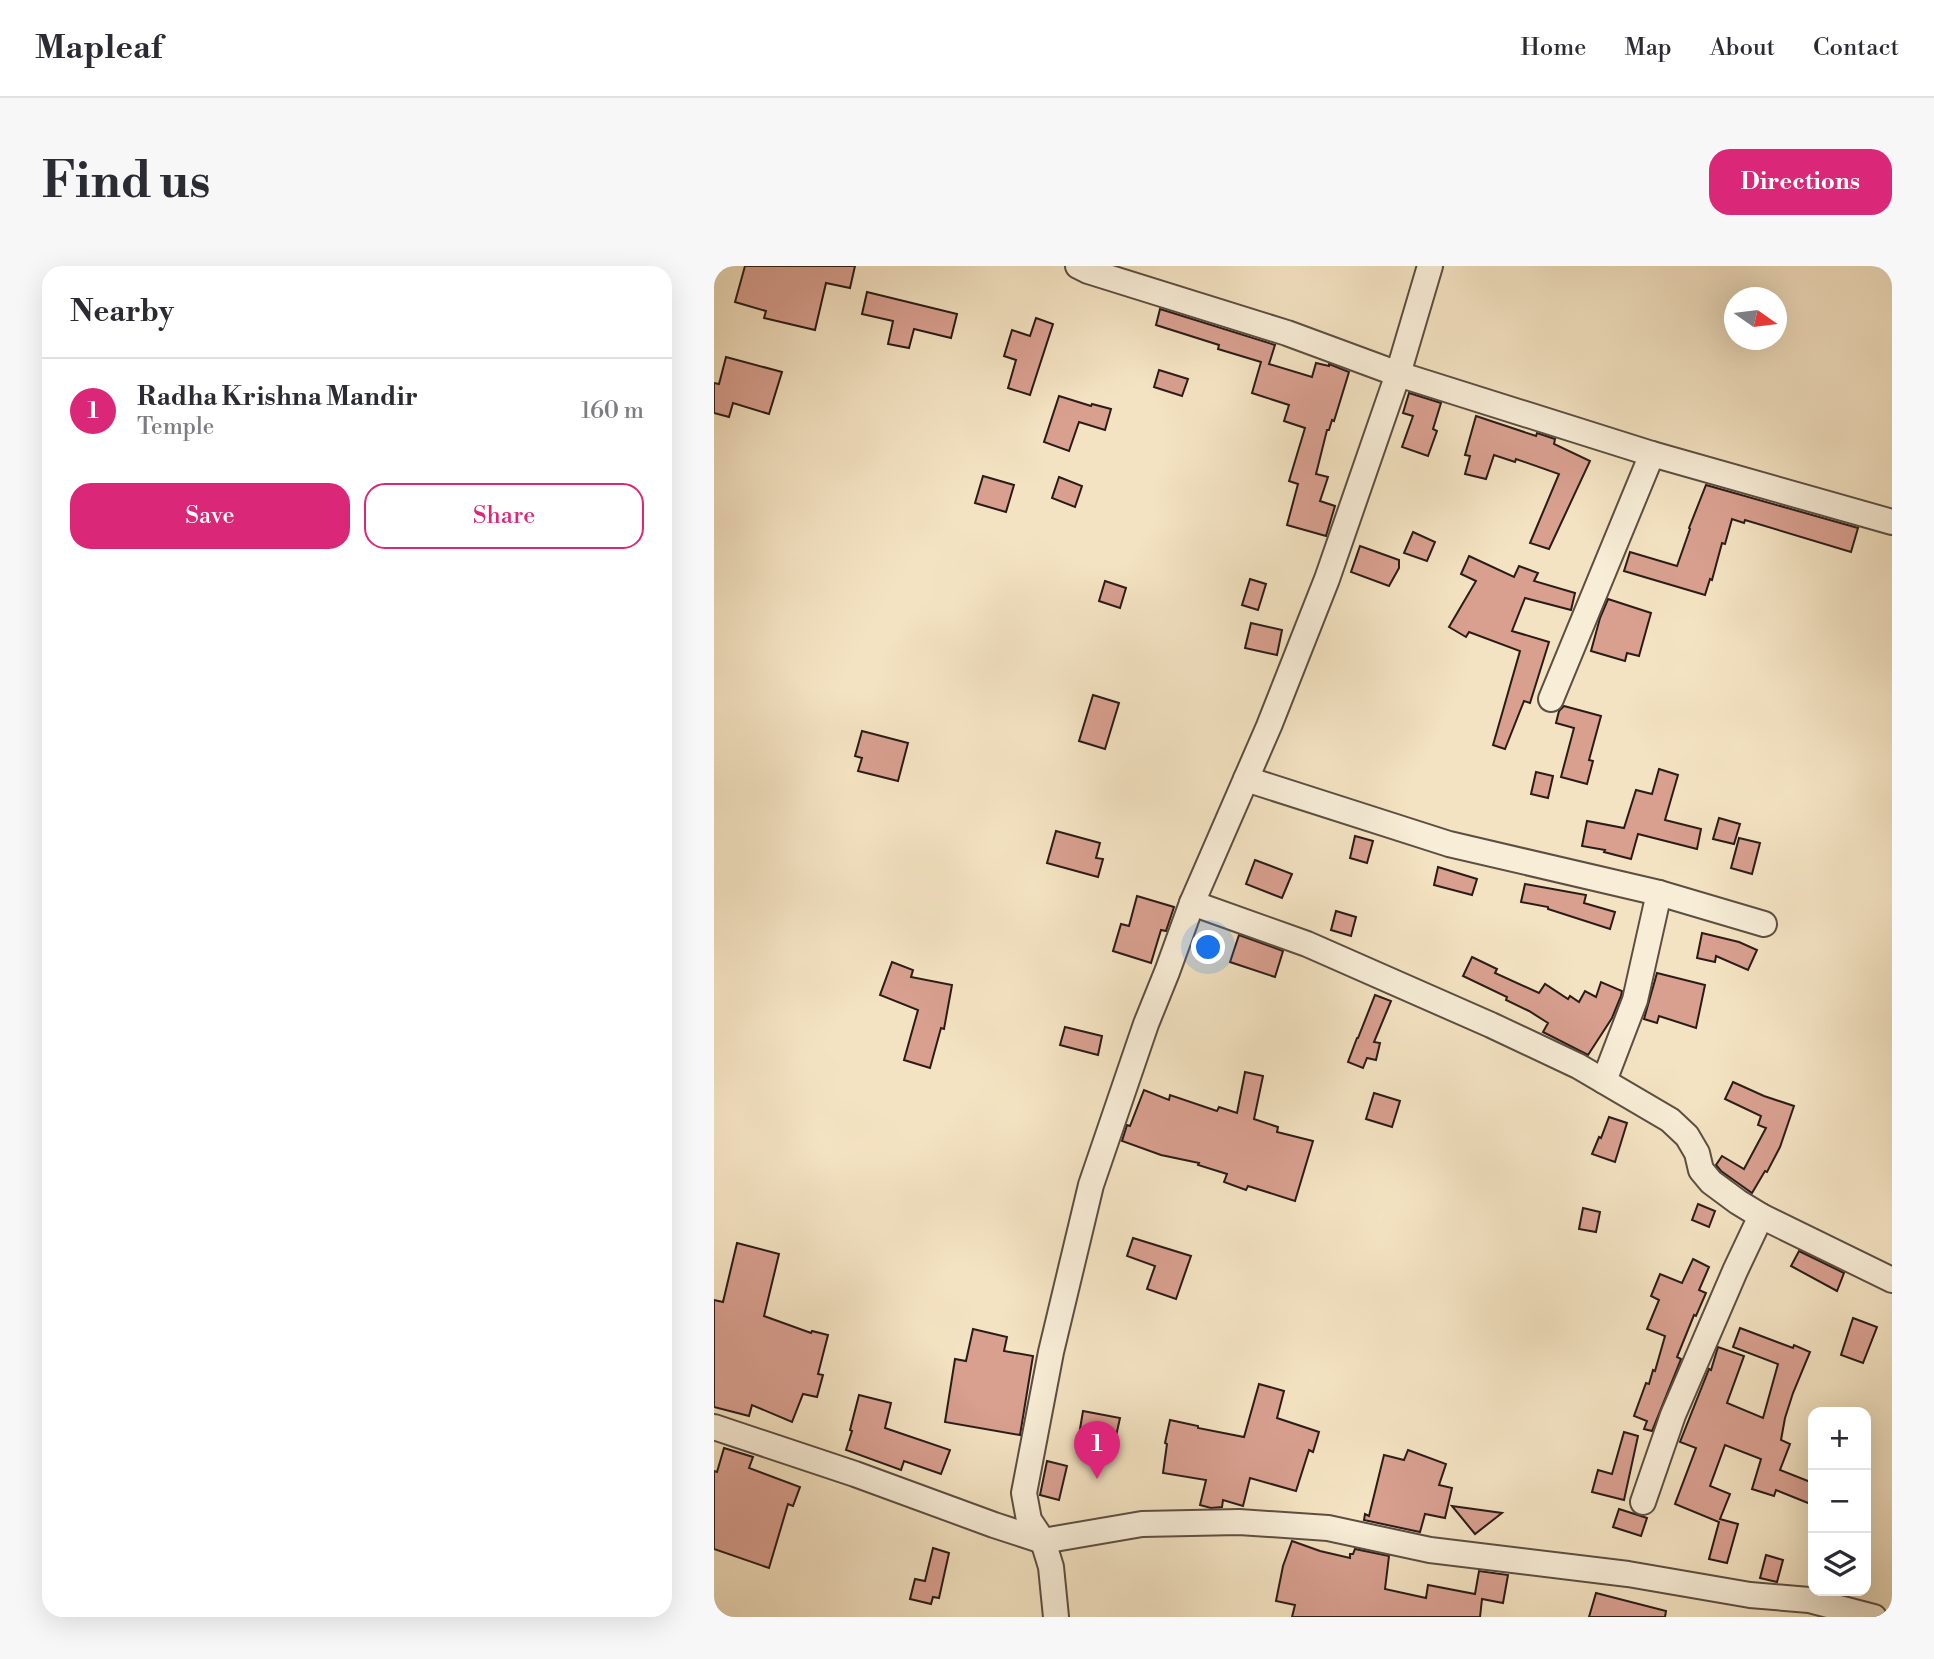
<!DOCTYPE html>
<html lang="en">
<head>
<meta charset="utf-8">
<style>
  :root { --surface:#fff; --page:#f7f7f7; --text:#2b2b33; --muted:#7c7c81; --line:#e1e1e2; --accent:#db2777 }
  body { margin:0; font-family:"Libre Bodoni",serif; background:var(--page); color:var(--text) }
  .controls { position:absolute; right:21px; bottom:21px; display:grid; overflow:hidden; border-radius:14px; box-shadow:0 7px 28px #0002 }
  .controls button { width:63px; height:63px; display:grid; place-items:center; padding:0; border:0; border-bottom:2px solid var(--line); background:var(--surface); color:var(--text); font:35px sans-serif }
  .compass { position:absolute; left:1010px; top:21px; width:63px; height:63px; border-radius:50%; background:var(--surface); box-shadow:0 7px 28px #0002; rotate:104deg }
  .you { position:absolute; left:495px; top:682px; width:24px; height:24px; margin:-18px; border:5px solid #fff; border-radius:50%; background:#1a73e8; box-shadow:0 0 0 10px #1a73e833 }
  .badge { display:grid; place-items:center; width:46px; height:46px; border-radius:50%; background:var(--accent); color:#fff; font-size:23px; font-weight:700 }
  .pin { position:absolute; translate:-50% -58px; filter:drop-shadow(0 2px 4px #0008) }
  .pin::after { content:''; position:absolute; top:37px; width:24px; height:21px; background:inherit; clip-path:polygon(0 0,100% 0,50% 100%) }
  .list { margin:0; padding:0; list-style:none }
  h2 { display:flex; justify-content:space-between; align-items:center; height:91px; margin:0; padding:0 28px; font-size:30px }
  h2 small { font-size:23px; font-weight:400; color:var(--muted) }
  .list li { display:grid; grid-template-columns:46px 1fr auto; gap:21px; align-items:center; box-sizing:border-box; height:105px; padding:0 28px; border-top:2px solid var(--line) }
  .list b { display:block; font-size:26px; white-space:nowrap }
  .list p { margin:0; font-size:23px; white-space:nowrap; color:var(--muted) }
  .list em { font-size:23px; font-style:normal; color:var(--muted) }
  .actions { display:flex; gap:14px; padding:21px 28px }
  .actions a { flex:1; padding:16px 0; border:2px solid var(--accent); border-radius:21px; text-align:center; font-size:24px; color:var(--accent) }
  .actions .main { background:var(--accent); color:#fff }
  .icon { flex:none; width:38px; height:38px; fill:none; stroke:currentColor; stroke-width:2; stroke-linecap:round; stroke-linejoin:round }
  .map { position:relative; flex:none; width:1178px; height:1351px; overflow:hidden; border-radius:21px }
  header { display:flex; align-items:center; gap:42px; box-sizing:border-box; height:98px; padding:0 35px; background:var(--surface); border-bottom:2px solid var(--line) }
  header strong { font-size:33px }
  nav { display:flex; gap:38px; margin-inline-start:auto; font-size:24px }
  .intro { display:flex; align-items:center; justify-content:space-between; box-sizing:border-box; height:168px; padding:0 42px }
  h1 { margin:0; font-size:49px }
  .button { padding:18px 32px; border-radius:21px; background:var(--accent); color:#fff; font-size:24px; font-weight:700 }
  main { display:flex; gap:42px; padding:0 42px }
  aside { flex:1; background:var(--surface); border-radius:21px; box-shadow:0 7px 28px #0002 }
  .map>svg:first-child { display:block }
  .building { fill:#d9a090; stroke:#291c18; stroke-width:2 }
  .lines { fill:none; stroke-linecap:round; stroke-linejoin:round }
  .minor-casing { stroke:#5c4e42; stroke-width:28 }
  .minor { stroke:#f8edd7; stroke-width:24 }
</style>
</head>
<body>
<header>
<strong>Mapleaf</strong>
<nav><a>Home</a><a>Map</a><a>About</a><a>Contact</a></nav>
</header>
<div class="intro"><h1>Find us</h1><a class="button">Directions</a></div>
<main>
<aside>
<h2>Nearby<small></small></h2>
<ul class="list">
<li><span class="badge">1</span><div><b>Radha Krishna Mandir</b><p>Temple</p></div><em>160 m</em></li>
</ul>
<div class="actions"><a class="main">Save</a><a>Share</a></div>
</aside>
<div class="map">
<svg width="1178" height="1351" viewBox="0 0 1178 1351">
  <rect width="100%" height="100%" fill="#f4e3c2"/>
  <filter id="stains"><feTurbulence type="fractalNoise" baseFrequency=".00286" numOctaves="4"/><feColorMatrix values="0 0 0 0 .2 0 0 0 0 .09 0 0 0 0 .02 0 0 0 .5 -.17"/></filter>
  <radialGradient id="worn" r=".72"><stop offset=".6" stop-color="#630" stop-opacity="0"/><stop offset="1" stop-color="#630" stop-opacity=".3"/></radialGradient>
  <!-- building -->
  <g class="building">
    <path d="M31,0H141L136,22L112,17L101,64L50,52L52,45L21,36Z"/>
    <path d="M153,26L243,48L237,72L200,63L195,82L174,78L179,55L148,48Z"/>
    <path d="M446,43L561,79L555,98L598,111L602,97L615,100V98L635,106L620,155L618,154L615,164H613L602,208L614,211L606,235L621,240L612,270L573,259L584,218L575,215L591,162L570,155L575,139L538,127L547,96L504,83L505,79L442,59Z"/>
    <path d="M322,52L339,58L316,129L294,122L302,94L290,90L298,64L316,70Z"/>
    <path d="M12,91L68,106L55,148L19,137L15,151L0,147V117L5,118Z"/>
    <path d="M445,104L474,113L468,130L440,121Z"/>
    <path d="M695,127L727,137L719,163L723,165L714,190L688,181L699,150L689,147Z"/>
    <path d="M345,130L377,140L378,138L397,143L391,164L365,156L355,185L330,176Z"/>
    <path d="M762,150L822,170L823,167L841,173L840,178L876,195L835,283L816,277L845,208L802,193L801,196L780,189L772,213L751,208L756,190L751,189Z"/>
    <path d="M269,210L300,219L292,246L261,237Z"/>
    <path d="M345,211L368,220L361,241L338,232Z"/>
    <path d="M992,219L1144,262L1137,286L1031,254L1030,257L1018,253L1011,278L1008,277L998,314L996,313L991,329L910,305L916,286L963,300L976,263L975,262Z"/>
    <path d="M699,266L721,276L713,295L690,287Z"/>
    <path d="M646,280L685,294V302L675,320L637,306Z"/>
    <path d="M755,290L800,311L805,300L824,307L820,315L861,327L857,344L811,332L798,365L835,376L816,437L810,435L791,483L779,479L806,385L755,366L752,371L735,361L762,315L747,308Z"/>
    <path d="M536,313L552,318L544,344L528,339Z"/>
    <path d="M391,315L412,322L406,342L385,335Z"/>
    <path d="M894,333L937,347L925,390L913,387L911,395L877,385L886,352Z"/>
    <path d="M537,357L568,364L563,389L531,382Z"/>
    <path d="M379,429L405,437L391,483L365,475Z"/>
    <path d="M850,440L887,450L875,494L879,495L873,518L847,511L860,462L842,457L845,445Z"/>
    <path d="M148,465L194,477L184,515L144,505L148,492L141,490Z"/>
    <path d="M945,503L964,509L951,554L987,563L983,583L924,568L917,593L890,586L891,584L868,580L873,555L910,562L922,524L938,528Z"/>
    <path d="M822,506L839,510L834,532L817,528Z"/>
    <path d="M1005,552L1026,558L1020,578L999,573Z"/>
    <path d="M342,565L386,577L382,592L389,593L384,611L333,597Z"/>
    <path d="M641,570L659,575L653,597L636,592Z"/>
    <path d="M1025,572L1046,577L1038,608L1017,602Z"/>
    <path d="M541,594L578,608L568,632L532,618Z"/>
    <path d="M724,601L763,613L758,629L720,619Z"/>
    <path d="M811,618L872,629L870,637L901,646L896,663L834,643V641L807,636Z"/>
    <path d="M423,630L460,641L452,665L447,664L437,697L399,685L407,658L415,660Z"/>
    <path d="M622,645L642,651L637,670L617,664Z"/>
    <path d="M988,667L1025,676L1043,684L1034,704L1002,690L1001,696L983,692Z"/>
    <path d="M525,669L569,685L561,711L516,696Z"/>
    <path d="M758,691L783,703L781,707L825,727L831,718L854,733L856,730L865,736L871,725L882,731L887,716L908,725L907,730L898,752L874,789L829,766L834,757L815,745L792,734L793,731L749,710Z"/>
    <path d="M178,696L199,704L197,711L238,719L230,763L227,762L216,802L190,794L204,744L166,729Z"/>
    <path d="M943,707L991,719L982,762L945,750L943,757L930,753Z"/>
    <path d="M661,729L677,735L660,776L666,777L662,794L653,792L649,802L634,796L643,772H644Z"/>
    <path d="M351,761L388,770L384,789L346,779Z"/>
    <path d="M531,806L549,810L540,853L564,861L563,866L599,875L581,935L534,920L532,924L510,916L513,908L484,899L485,897L447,889L408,875L413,859L416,860L430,824L455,834L456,829L503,845L505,841L523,847Z"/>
    <path d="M1019,816L1050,830L1080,840L1066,881L1053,906L1051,905L1038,927L1007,905L1002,899L1008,890L1030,903L1052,862L1044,859L1047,850L1011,833Z"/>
    <path d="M660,827L686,835L678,861L652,853Z"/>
    <path d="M895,851L913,857L901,896L878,888L885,871L887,872Z"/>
    <path d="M984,938L1001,945L995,961L978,954Z"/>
    <path d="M869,942L886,946L882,966L865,963Z"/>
    <path d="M419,972L477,990L462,1033L433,1023L441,1000L413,990Z"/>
    <path d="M23,977L65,988L50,1050L97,1067L98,1065L114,1069L104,1108L109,1109L103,1131L89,1128L78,1156L38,1139L35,1150L0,1141V1034L9,1036Z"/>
    <path d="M1085,985L1130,1007L1123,1025L1077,1000Z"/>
    <path d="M979,993L995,1001L985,1024L992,1027L982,1050L980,1049L963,1091L967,1093L938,1165L930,1163L933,1155L920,1150L932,1117L935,1118L939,1104L941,1105L951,1070L933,1063L945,1034L937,1030L946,1008L968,1017Z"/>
    <path d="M1139,1052L1163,1061L1149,1097L1127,1089Z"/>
    <path d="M1026,1062L1079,1082L1080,1079L1096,1086L1079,1127L1071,1152L1067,1174L1076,1178L1066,1204L1099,1217V1239L1062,1224L1060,1230L1038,1223L1047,1193L1011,1179L996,1220L1016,1228L1006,1253L1024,1258L1013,1297L995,1293L1005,1256L961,1238L982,1182L966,1176L995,1103L997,1104L1004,1081L1030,1090L1013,1137L1049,1152L1064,1098L1019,1081Z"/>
    <path d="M259,1063L293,1071L290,1085L319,1090L306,1169L231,1156L241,1093L252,1095Z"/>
    <path d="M545,1118L570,1125L563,1152L605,1166L599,1186L595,1184L582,1225L536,1212L529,1240L509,1234L508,1241L497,1242L486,1239L492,1214L449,1207L453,1178L451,1177L456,1154L484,1160V1162L530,1171Z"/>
    <path d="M145,1129L177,1137L171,1162L236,1184L227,1208L190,1195L187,1204L132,1184L138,1165L136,1164Z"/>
    <path d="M369,1145L406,1152L402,1170L366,1163Z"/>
    <path d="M910,1166L924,1170L910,1234L878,1226L884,1204L898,1208Z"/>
    <path d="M10,1182L39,1191L35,1202L86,1221L79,1240L74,1238L55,1302L0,1283V1205L3,1206Z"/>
    <path d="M694,1184L732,1198L725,1219L738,1222L731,1252L711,1248L706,1266L650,1254L651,1248L655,1250L670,1189L690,1194Z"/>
    <path d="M333,1195L353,1200L345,1234L326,1229Z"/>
    <path d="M738,1240L788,1247L761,1268Z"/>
    <path d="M905,1243L933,1252L927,1270L899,1261Z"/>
    <path d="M578,1275L606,1285L636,1292V1288H639L641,1283L675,1290L671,1323L712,1332L714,1319L761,1328L765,1305L794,1309L789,1337L768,1333L766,1351H578L581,1339L562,1335L569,1300Z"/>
    <path d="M219,1282L235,1287L225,1332L219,1331L217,1338L196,1333L201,1313L211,1315Z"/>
    <path d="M1052,1289L1069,1294L1063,1316L1046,1312Z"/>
    <path d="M882,1327L952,1345L951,1351H875Z"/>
  </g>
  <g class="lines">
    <!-- minor casing -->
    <g class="minor-casing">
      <g id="minor">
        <path d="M364,0L374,5L573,67L684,108L938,188L1178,256"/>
        <path d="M837,433L938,188"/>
        <path d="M532,513L735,578L945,627L1050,658"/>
        <path d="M478,637L593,678L777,759L864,800L956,854L973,870L983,887L987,904L997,916L1024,936L1047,950L1178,1014"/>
        <path d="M890,815L921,734L945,627"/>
        <path d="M0,1161L141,1208L280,1259L329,1275L428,1258L525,1256L614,1262L716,1284L914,1308L1036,1329L1095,1334L1160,1351"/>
        <path d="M929,1236L959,1149L1021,1005L1047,950"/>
        <path d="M342,1351L337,1301L329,1275L315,1254L310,1227L337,1086L377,919L432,758L453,706L478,637L555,460L613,313L684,108L716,0"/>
      </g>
    </g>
    <!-- minor -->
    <use href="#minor" class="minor"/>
  </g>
  <rect width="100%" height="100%" filter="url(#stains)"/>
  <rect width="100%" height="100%" fill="url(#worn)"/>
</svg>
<div class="controls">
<button>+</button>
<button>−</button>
<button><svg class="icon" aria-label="layers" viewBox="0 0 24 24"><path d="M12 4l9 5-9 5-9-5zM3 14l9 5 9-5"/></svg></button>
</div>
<svg class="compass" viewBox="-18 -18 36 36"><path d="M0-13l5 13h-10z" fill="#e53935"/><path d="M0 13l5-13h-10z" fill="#7c7c81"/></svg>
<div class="you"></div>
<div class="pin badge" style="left:383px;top:1213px">1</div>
</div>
</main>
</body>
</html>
